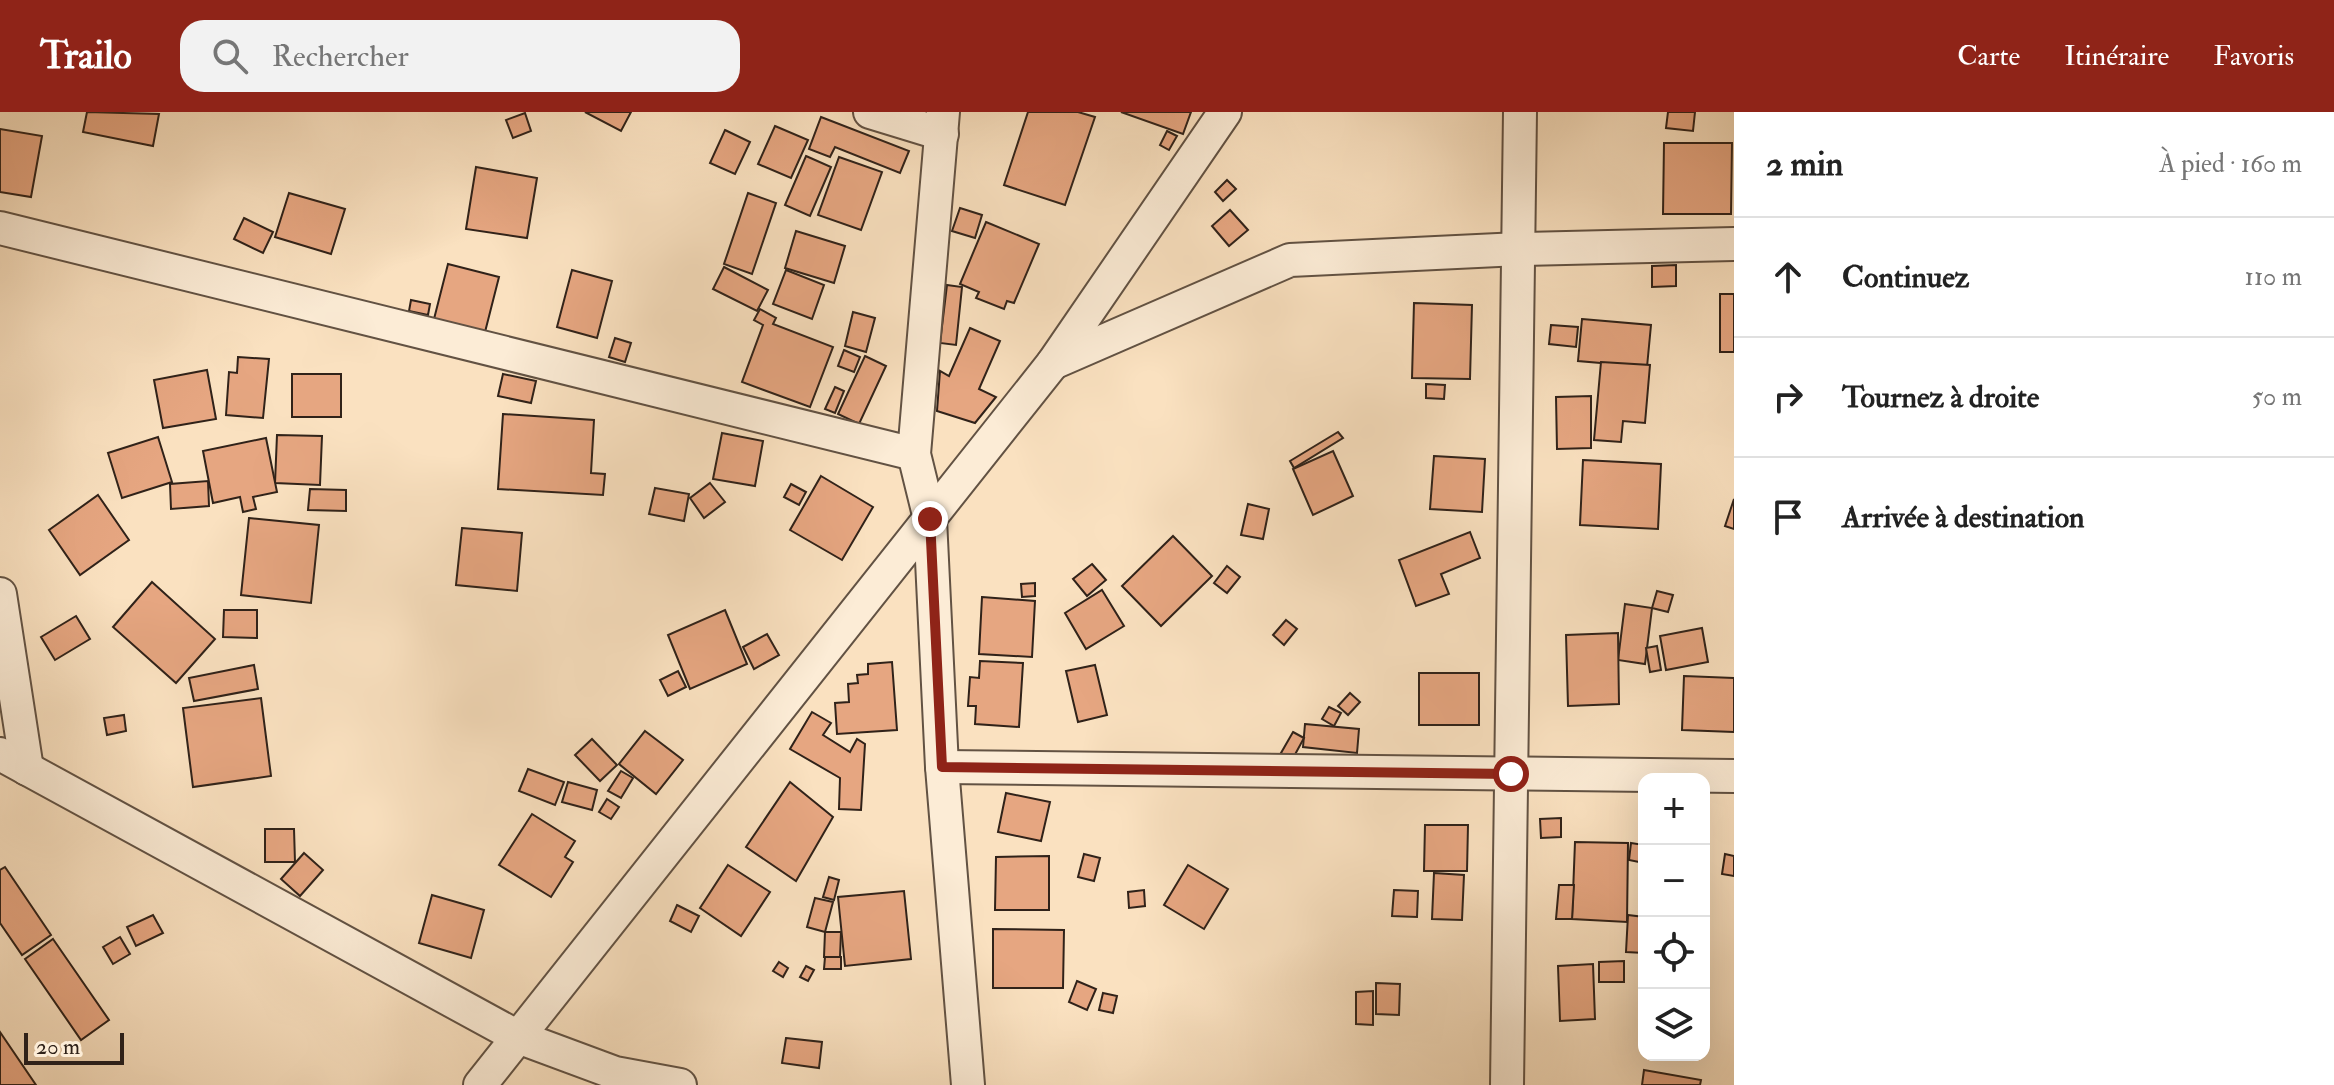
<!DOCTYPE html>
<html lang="fr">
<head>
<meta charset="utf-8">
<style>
  :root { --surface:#fff; --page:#f2f2f2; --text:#222; --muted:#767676; --line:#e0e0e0; --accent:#8f2418 }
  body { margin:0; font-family:"IM FELL Double Pica",serif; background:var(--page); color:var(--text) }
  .controls { position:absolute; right:24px; bottom:24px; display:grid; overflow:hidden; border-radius:16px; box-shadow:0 8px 32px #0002 }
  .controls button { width:72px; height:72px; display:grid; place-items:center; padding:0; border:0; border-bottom:2px solid var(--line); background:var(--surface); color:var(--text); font:40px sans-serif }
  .scale { position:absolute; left:24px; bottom:20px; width:100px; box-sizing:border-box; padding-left:8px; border:4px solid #302219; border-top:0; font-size:22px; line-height:28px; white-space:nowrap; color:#302219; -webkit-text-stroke:6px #fcecd6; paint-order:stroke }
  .stop { position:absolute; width:24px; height:24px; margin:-18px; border:6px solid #8f2418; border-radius:50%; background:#fff }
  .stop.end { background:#8f2418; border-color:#fff; box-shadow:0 2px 8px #0008 }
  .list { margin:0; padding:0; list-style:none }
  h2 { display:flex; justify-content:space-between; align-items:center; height:104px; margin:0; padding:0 32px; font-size:34px }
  h2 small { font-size:26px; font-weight:400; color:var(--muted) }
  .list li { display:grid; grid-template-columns:52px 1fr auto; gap:24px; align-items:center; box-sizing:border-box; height:120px; padding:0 32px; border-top:2px solid var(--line) }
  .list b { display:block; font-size:30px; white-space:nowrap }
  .list em { font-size:26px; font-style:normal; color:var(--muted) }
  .icon { flex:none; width:44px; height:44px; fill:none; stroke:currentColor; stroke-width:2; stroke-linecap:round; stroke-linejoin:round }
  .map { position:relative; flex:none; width:1734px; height:973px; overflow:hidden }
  header { display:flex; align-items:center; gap:48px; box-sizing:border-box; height:112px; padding:0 40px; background:var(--accent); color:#fff }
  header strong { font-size:38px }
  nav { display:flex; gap:44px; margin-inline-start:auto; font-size:28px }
  .search { width:560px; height:72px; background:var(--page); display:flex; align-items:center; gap:20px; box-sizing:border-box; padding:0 28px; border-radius:24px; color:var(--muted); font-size:30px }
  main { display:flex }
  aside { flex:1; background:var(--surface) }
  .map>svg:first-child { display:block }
  .building { fill:#e6a681; stroke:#302219; stroke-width:2 }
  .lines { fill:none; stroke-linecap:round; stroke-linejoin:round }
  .street-casing { stroke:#625243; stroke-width:36 }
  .street { stroke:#fcecd6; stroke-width:32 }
  .route { stroke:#8f2418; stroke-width:10 }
</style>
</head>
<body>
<header>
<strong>Trailo</strong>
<div class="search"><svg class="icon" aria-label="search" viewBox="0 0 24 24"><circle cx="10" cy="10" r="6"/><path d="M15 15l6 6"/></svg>Rechercher</div>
<nav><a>Carte</a><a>Itinéraire</a><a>Favoris</a></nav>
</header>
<main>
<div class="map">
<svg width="1734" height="973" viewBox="0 0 1734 973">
  <rect width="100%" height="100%" fill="#fae1c0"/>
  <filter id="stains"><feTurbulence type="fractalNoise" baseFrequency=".0025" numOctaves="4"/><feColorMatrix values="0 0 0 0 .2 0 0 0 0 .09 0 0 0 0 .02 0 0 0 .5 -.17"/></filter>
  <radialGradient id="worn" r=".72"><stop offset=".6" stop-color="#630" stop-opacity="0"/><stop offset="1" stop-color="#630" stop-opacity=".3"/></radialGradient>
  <!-- building -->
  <g class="building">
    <path d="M87,0L159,2L153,34L83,20Z"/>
    <path d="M585,0H631L621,19Z"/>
    <path d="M1028,0H1078L1095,5L1065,93L1004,73Z"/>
    <path d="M1121,0H1191L1183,22Z"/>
    <path d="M1668,0H1695L1693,19L1666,16Z"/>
    <path d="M525,1L531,19L513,26L506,8Z"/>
    <path d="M821,5L909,39L900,61L835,35L830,45L809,37Z"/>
    <path d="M775,14L808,28L791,66L758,52Z"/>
    <path d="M0,17L42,24L31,85L0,80Z"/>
    <path d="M725,18L750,30L735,62L710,51Z"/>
    <path d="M1167,19L1177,24L1169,38L1160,33Z"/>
    <path d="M1664,31H1732L1731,102H1663Z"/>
    <path d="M806,44L831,55L810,104L785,93Z"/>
    <path d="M839,45L882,60L861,118L818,103Z"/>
    <path d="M476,55L537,66L527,126L466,117Z"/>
    <path d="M1227,68L1236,77L1223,89L1215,80Z"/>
    <path d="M289,81L345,97L331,142L275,125Z"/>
    <path d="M748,81L776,91L752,162L724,152Z"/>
    <path d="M960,96L982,103L975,126L952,119Z"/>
    <path d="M1230,98L1248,118L1229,134L1212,114Z"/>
    <path d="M244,106L273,120L263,141L234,127Z"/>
    <path d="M986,110L1039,132L1014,191L1007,189L1004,197L976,186L979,180L960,172Z"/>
    <path d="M796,119L845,134L834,171L785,156Z"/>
    <path d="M448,152L499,165L485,220L434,207Z"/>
    <path d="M1676,153V174L1652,175V154Z"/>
    <path d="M724,155L768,178L757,199L713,177Z"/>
    <path d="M572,158L612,169L597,226L557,215Z"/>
    <path d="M786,158L824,173L812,207L773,192Z"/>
    <path d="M947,173L962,175L956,233L940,231Z"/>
    <rect x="1720" y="182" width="14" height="58"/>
    <path d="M411,188L430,192L428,203L409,199Z"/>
    <path d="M1414,191L1472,193L1470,267L1412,266Z"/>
    <path d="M760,197L776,206L773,212L833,235L810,295L742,270L763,213L754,208Z"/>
    <path d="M853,200L875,206L866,240L845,234Z"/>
    <path d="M1582,207L1651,213L1647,255L1578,249Z"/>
    <path d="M1551,213L1578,215L1576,235L1549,232Z"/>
    <path d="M970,216L1000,229L979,277L996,285L975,311L937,299L940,259L949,264Z"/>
    <path d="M615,226L631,231L625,250L609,245Z"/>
    <path d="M844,238L860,245L854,260L838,254Z"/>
    <path d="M865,244L886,254L859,312L838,302Z"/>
    <path d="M238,245L269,247L263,306L226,303L229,260L237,261Z"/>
    <path d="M1601,250L1650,253L1645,311L1623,309L1621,330L1594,328Z"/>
    <path d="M207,258L216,307L163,316L154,268Z"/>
    <rect x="292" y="262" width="49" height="43"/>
    <path d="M503,262L536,269L531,291L498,284Z"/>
    <path d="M1426,272L1445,273L1444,287L1426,286Z"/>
    <path d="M835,275L844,279L835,301L825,297Z"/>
    <path d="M1591,284V336L1557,337L1556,285Z"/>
    <path d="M503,302L594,308L591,361L605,362L603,383L498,377Z"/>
    <path d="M1338,320L1343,326L1294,356L1290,349Z"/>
    <path d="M722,321L763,329L755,374L713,367Z"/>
    <path d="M277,323L322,324L320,373L275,371Z"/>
    <path d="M158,325L172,370L122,386L108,341Z"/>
    <path d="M266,326L277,380L253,385L256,397L243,400L240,385L213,391L203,339Z"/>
    <path d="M1333,339L1353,384L1313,403L1293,357Z"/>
    <path d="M1434,344L1485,347L1482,400L1430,397Z"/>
    <path d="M1583,348L1661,352L1658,417L1580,413Z"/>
    <path d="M821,364L873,395L842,448L790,418Z"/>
    <path d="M208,369L209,394L171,397L170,372Z"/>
    <path d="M710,371L725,390L704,406L690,386Z"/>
    <path d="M791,372L806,380L799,393L784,385Z"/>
    <path d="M655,376L689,382L684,409L649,402Z"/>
    <path d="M310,377L346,378V399L308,398Z"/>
    <path d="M98,383L129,428L80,463L49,418Z"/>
    <path d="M1734,387V417L1725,414Z"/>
    <path d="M1248,392L1269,397L1263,427L1241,423Z"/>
    <path d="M249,406L319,413L311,491L241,483Z"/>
    <path d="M462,416L522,421L517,479L456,473Z"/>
    <path d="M1470,420L1480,446L1441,462L1449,482L1416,494L1399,448Z"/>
    <path d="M1173,424L1212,464L1161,514L1122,474Z"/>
    <path d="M1092,452L1106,468L1087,484L1073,467Z"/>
    <path d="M1227,454L1240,465L1227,481L1214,471Z"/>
    <path d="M152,470L215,527L176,571L113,515Z"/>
    <path d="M1035,471V484L1022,485L1021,472Z"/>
    <path d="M1102,478L1124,514L1086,537L1065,501Z"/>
    <path d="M1657,479L1673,483L1668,500L1652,496Z"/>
    <path d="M982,485L1035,489L1032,545L979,542Z"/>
    <path d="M1625,492L1652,496L1645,552L1618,548Z"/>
    <path d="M224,498H257V526L223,525Z"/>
    <path d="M725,498L747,552L690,577L668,523Z"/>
    <path d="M76,504L90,527L55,548L41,525Z"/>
    <path d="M1286,508L1297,517L1284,533L1273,523Z"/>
    <path d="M1702,516L1708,550L1666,558L1660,524Z"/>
    <path d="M1618,521L1619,592L1568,594L1566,523Z"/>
    <path d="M767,522L779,543L754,557L743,535Z"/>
    <path d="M1657,534L1661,558L1650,560L1646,536Z"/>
    <path d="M980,549L1023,551L1019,615L975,612L976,594H968L970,565L979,566Z"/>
    <path d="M892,550L897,618L837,622L835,591L849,590L848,572L858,571L857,563L868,562V552Z"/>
    <path d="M254,553L258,577L194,589L189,566Z"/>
    <path d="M1095,553L1107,603L1078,610L1066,559Z"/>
    <path d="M678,559L686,575L668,584L660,568Z"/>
    <rect x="1419" y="561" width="60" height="52"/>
    <path d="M1684,564L1734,566V620L1682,618Z"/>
    <path d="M1350,581L1360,590L1348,603L1338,594Z"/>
    <path d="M261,586L271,664L193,675L183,596Z"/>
    <path d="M1329,595L1341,601L1334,614L1322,607Z"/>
    <path d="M812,600L831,611L823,623L850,640L857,627L865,632L861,698L839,697L840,666L790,637Z"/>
    <path d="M124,603L126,619L107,623L104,606Z"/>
    <path d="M1305,612L1359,617L1357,641L1303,635Z"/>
    <path d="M645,619L683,648L656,682L619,652Z"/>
    <path d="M1293,620L1304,626L1292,648L1281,641Z"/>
    <path d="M592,627L617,653L600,669L575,643Z"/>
    <path d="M528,657L564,670L555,693L519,679Z"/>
    <path d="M621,659L633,666L621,686L608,679Z"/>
    <path d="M568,670L597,678L592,698L562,690Z"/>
    <path d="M790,670L833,705L796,769L746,735Z"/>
    <path d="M1006,681L1050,690L1041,729L998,720Z"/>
    <path d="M607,687L619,695L611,707L599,700Z"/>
    <path d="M532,702L575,729L565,745L573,750L551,785L499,753Z"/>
    <path d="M1561,706V725L1541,726L1540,707Z"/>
    <path d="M1425,713H1468L1467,759H1424Z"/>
    <path d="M265,717H294L295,750H265Z"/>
    <path d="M1575,730L1628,731L1627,810L1572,807Z"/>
    <path d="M1631,731L1644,733V751L1629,748Z"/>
    <path d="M304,741L323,758L300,784L281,767Z"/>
    <path d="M1084,742L1100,746L1094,769L1078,765Z"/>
    <path d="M1725,742L1734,744V764L1722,762Z"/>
    <path d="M1049,744V798H995L996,745Z"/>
    <path d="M728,753L770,780L741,824L700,796Z"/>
    <path d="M1188,753L1228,777L1204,817L1164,793Z"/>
    <path d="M5,755L51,823L22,843L0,811V758Z"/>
    <path d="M1434,761L1464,763L1462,808L1432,807Z"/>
    <path d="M829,765L839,768L834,788L823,785Z"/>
    <path d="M1559,773H1574L1572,807H1556Z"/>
    <path d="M1144,778L1145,794L1129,796L1128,780Z"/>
    <path d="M1394,778L1418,779L1417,805L1392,804Z"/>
    <path d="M904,779L911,847L845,854L838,785Z"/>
    <path d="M432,783L484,798L471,846L419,831Z"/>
    <path d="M815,786L833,790L825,820L807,815Z"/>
    <path d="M677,793L699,804L691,820L670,809Z"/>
    <path d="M153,803L163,821L136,834L127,815Z"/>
    <path d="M1628,803L1644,805V841L1626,840Z"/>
    <path d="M993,817L1064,818L1063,876H993Z"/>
    <path d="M825,820H841L840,845H824Z"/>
    <path d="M120,825L130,842L113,852L103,835Z"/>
    <path d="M53,827L109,908L81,928L25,847Z"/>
    <path d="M825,845H841V857H824Z"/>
    <path d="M1624,849V870H1599V850Z"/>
    <path d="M779,850L788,856L783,865L773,859Z"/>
    <path d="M1593,852L1595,907L1560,909L1558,854Z"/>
    <path d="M806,854L814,858L808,869L800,865Z"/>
    <path d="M1077,869L1096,877L1087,898L1069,890Z"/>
    <path d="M1376,871L1400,872L1399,903L1376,902Z"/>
    <path d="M1373,879V913L1356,912V880Z"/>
    <path d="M1103,881L1117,884L1113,901L1099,898Z"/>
    <path d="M0,920L36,973H0Z"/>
    <path d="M786,926L822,930L819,956L782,951Z"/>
    <path d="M1644,958L1701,968L1700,973H1642Z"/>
  </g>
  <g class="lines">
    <!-- street casing -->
    <g class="street-casing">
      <g id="street">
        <path d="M870,0L942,22"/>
        <path d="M943,0L914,342L930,407L942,655L968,973"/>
        <path d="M0,116L914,342"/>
        <path d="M1053,251L1290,148L1519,137L1734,132"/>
        <path d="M0,482L27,657"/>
        <path d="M0,642L518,925L615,961L680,973"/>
        <path d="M942,655L1734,664"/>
        <path d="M480,973L1053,251L1225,0"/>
        <path d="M1507,973L1520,0"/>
      </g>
    </g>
    <!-- street -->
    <use href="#street" class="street"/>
  </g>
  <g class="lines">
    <!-- route -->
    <path class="route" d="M930,407L942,655L1511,662"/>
  </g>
  <rect width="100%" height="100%" filter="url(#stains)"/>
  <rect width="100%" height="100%" fill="url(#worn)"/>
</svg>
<div class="controls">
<button>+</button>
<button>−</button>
<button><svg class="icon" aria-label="locate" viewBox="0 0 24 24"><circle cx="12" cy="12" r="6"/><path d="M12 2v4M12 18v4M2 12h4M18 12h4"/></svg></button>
<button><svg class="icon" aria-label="layers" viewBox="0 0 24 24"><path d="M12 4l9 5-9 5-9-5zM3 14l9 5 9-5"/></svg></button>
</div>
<div class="scale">20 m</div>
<div class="stop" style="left:1511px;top:662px"></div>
<div class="stop end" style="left:930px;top:407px"></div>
</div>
<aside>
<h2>2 min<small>À pied · 160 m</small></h2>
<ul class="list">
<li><svg class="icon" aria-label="ahead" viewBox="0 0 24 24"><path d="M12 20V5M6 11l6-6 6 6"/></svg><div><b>Continuez</b></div><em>110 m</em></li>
<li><svg class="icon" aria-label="right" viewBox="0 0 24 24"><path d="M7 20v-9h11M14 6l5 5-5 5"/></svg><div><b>Tournez à droite</b></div><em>50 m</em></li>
<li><svg class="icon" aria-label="arrive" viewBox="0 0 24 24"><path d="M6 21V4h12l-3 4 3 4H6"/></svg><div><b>Arrivée à destination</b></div></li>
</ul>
</aside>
</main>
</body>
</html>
